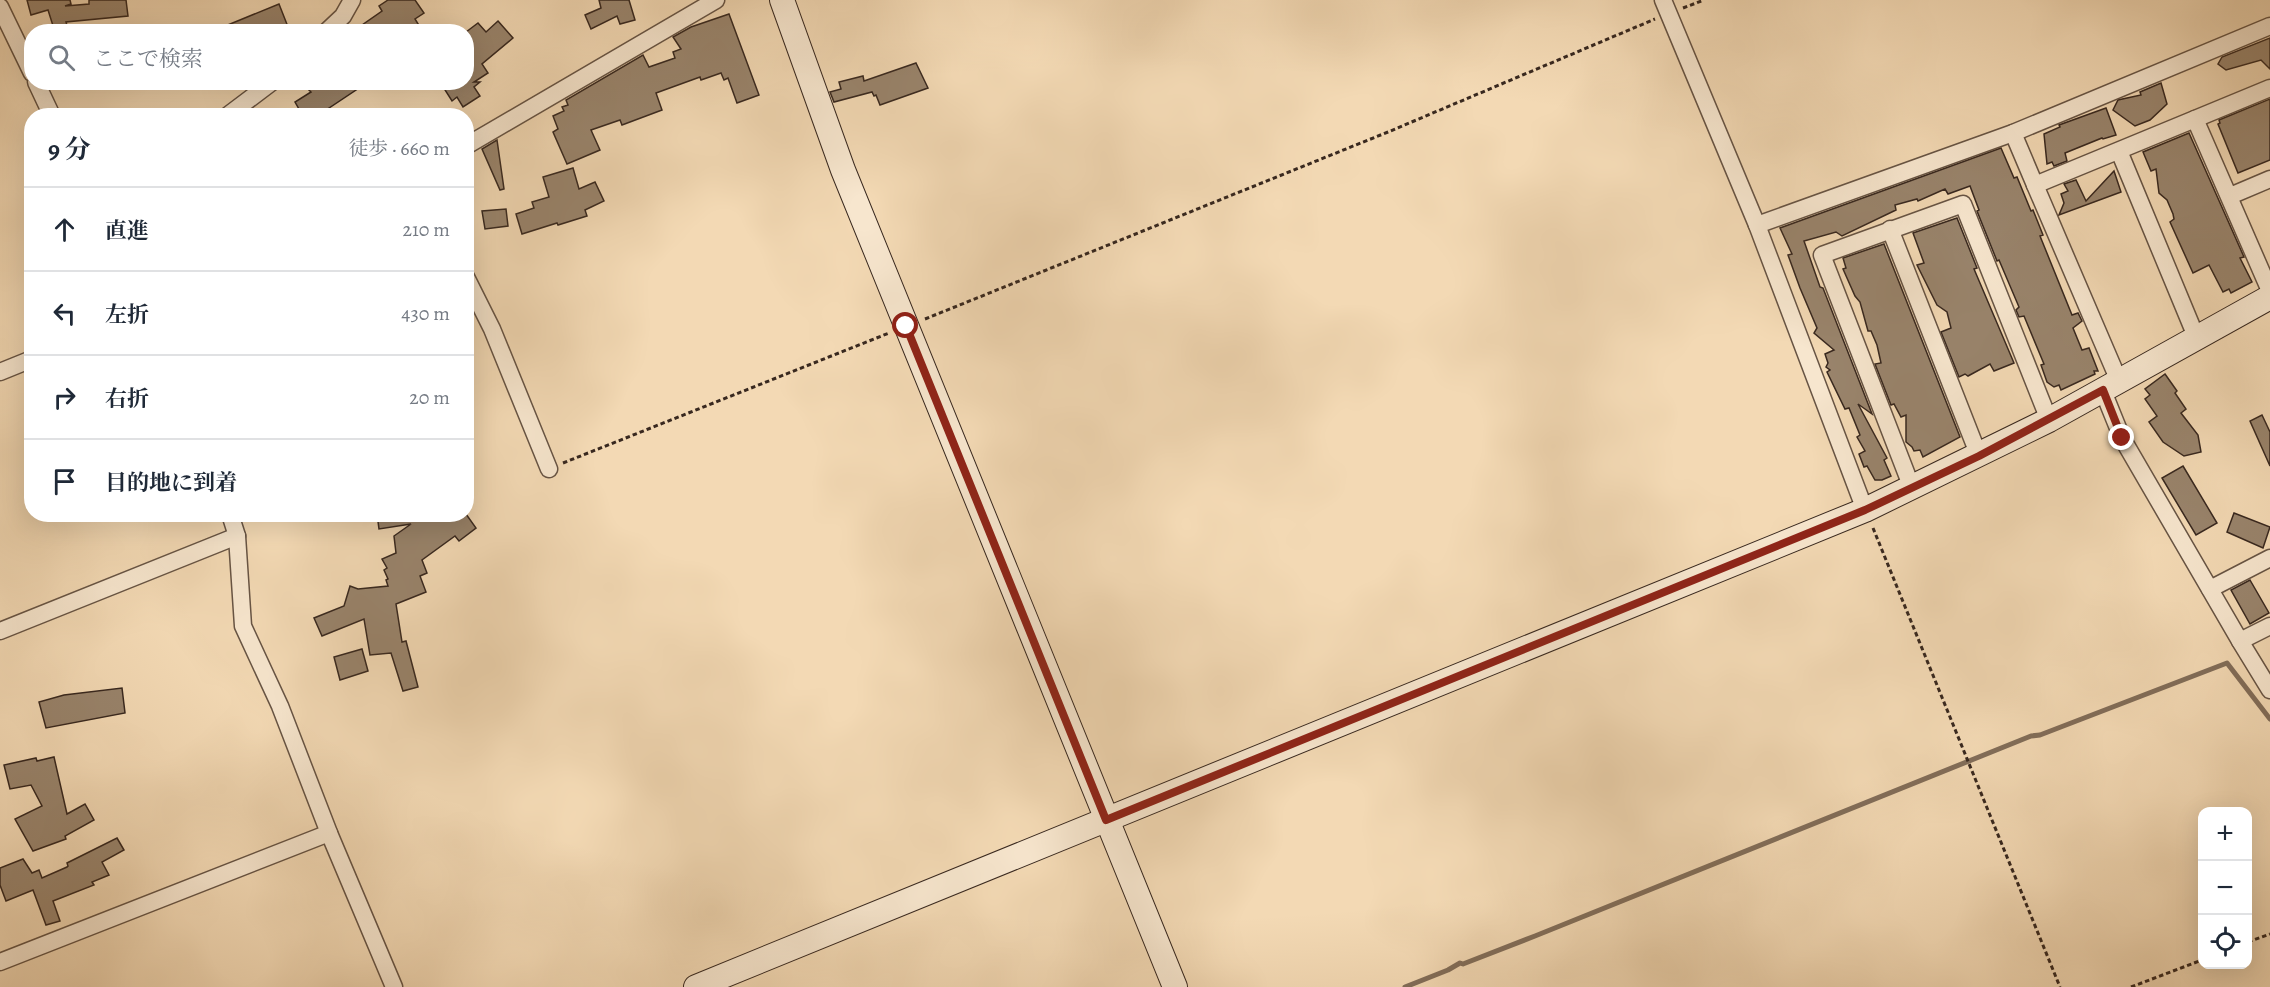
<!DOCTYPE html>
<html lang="ja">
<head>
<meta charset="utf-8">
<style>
  :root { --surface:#fff; --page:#f2f2f3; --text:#1f2937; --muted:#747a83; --line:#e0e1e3 }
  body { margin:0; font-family:Alegreya,"Noto Serif JP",serif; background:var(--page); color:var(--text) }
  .controls { position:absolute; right:18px; bottom:18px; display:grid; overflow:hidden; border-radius:12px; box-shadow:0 6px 24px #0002 }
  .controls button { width:54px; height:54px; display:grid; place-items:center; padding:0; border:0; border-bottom:2px solid var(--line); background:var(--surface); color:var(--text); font:30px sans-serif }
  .stop { position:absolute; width:18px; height:18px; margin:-14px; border:4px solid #8f2418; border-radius:50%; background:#fff }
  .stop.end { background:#8f2418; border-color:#fff; box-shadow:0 2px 6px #0008 }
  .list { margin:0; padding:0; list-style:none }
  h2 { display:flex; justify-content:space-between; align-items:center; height:78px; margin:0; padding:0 24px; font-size:26px }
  h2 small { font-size:20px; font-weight:400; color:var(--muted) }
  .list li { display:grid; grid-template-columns:39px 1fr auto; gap:18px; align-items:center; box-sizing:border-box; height:84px; padding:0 24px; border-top:2px solid var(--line) }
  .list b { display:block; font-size:22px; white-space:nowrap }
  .list em { font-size:20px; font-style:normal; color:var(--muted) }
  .icon { flex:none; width:33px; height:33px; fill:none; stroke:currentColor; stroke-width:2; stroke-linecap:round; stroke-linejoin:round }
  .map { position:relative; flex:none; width:2270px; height:987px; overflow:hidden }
  .search { position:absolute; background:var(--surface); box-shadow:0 6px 24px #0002; left:24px; top:24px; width:450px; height:66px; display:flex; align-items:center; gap:15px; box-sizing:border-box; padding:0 21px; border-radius:24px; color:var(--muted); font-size:22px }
  .panel { position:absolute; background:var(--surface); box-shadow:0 6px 24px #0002; left:24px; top:108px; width:450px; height:414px; border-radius:24px }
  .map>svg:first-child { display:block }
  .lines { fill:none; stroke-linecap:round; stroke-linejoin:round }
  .stream { stroke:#826e5a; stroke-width:5 }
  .building { fill:#99846c; stroke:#38281f; stroke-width:1.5 }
  .street-casing { stroke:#675444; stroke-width:19 }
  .secondary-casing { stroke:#38281f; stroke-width:26 }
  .path { stroke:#38281f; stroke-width:3; stroke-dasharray:4.5 3; stroke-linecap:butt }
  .street { stroke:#f7e6ce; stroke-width:16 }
  .secondary { stroke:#f7e6ce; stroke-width:24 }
  .route { stroke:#8f2418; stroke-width:8 }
</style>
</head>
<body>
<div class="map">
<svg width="2270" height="987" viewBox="0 0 2270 987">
  <rect width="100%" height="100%" fill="#f3d9b4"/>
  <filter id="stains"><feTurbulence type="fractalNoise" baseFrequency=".00333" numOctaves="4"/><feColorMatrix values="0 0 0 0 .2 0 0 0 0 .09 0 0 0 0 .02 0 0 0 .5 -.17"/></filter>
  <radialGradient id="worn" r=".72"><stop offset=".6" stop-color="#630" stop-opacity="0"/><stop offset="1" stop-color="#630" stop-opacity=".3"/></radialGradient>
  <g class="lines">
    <!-- stream -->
    <path class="stream" d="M1405,987L1448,970L1460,963L1463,964L1535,936L2031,736L2040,735L2227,663L2270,719"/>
  </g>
  <!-- building -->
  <g class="building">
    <path d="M27,0H70L71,4L65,6L89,4V0H126L128,16L66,22L69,32H55L48,10L31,15Z"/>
    <path d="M388,0H415L424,13L415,19L423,32H352L382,11L379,6Z"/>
    <path d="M599,0H629L635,20L620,24L617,16L591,29L585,15L601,8Z"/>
    <path d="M279,4L290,32H213V31Z"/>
    <path d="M729,14L759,95L737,103L728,78L724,80L721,73L701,80L700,77L656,93L662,110L622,125L620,120L591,130L600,150L567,164L553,132L558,129L553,116L564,111L562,107L568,105L566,100L643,55L649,67L675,58L673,52L681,49L673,37L691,27Z"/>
    <path d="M498,21L513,38L482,64L488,73L474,82H480L474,87L480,96L463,107L457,97L452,101L440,82H466V32L478,23L486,32Z"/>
    <path d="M2270,38V69L2261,60L2226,70L2218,64L2222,57Z"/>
    <path d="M916,63L928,88L880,105L876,95L874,96L872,92L834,102L830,92L841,89L839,82L863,76L864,81Z"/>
    <path d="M320,82H368L317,116H303L295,102L311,92L309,90Z"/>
    <path d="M2161,83L2167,104L2150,120L2135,126L2113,110L2118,100L2141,95L2140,92Z"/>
    <path d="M2270,99V160L2238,173L2218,124L2220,123L2219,120Z"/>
    <path d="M2106,108L2116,135L2103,139L2102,138L2065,153L2067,161L2054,166L2052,162L2047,164L2044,134L2060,127L2059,125Z"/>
    <path d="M2189,133L2244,257L2240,258L2252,282L2231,293L2229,289L2223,292L2209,265L2193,273L2170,222L2174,219L2173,214L2167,200L2159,193L2156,169L2151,171L2143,152Z"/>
    <path d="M497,140L504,189L500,190L482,149Z"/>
    <path d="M2001,148L2014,178L2017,177L2031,211L2033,210L2043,235L2040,236L2072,315L2078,313L2082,321L2073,328L2082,350L2089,348L2098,371H2094L2095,374L2061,390L2059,385L2054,387L2047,382L2041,365L2044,364L2024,316L2019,317L2016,310L2019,307L1999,260L1997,261L1977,211L1979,210L1970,186L1948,194L1945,189L1918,201L1917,199L1895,205L1896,210L1842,236L1836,232L1804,241L1820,287L1823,288L1872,414L1858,404L1887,458L1884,460L1891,476L1882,480H1875L1867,466L1864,467L1859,454L1865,451L1857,437L1860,435L1849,408L1845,409L1827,372L1830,370L1826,367L1828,363L1825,354L1834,350L1814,333L1817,328L1800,288L1788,255L1792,254L1780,228Z"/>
    <path d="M573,168L579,189L595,182L604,201L585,210L587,216L558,225L557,223L522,234L516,214L534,208L532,202L549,197L543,177Z"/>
    <path d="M2114,171L2121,192L2059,215L2064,203L2061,194L2068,191L2064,184L2076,180L2086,201Z"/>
    <path d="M506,209L508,226L485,229L482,211Z"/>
    <path d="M1957,218L1977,268L1974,269L2014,363L1994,371L1990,364L1968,376L1965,374L1959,377L1941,332L1951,328L1947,312L1937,305L1917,265L1924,263L1913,233Z"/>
    <path d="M1884,244L1960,437L1923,457L1920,450L1914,451L1912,447L1906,442V415L1901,417L1894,404L1891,405L1875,364L1881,363L1877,345L1871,331H1868L1860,302L1855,296L1843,269L1846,268L1843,258Z"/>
    <path d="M2165,374L2177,391L2175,393L2186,409L2181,413L2198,435L2201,452L2184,456L2163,442L2149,422L2157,416L2145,399L2150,395L2145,389Z"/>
    <path d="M2262,415L2270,432V466L2250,421Z"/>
    <path d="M2183,466L2217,523L2196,535L2162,478Z"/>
    <path d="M2234,513L2270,527L2263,548L2227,532Z"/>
    <path d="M377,514H466L476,528L459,541L455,536L422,560L427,573L420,576L426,592L396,604L402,642L406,641L418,687L403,691L391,653L370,655L364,619L322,636L314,618L344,606L350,586L358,589L388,586L386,580L388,579L384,570L387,568L382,559L396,553L394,536L411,524L379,529Z"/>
    <path d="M2250,580L2269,613L2250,624L2231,590Z"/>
    <path d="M362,649L368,671L340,680L334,657Z"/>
    <path d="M122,688L125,713L46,728L39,702L64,695Z"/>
    <path d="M54,757L67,814L85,804L94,820L65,836L66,839L33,851L15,819L42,806L31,785L10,789L4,765L36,758L37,761Z"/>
    <path d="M117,838L124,850L102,862L109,875L92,882L94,885L53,901L60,921L46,925L33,890L6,901L0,885V868L23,859L32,873L39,870L42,878L67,867L68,866L67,863Z"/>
  </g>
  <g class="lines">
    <!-- street casing -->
    <g class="street-casing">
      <g id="street">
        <path d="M1663,0L1757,225L1865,510"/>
        <path d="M0,7L32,73"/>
        <path d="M326,32L343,16L352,0"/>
        <path d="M36,82L52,116"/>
        <path d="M227,116L272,82"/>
        <path d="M2195,119L2270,88"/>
        <path d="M2013,133L2035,185"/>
        <path d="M466,146L716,0"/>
        <path d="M2119,151L2197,339"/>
        <path d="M2230,196L2270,179"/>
        <path d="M1757,225L2013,133L2270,26"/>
        <path d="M1890,229L1979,456"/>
        <path d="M466,277L492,329L549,469"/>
        <path d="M0,372L32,359"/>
        <path d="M2119,381L2035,185L2195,119L2270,291"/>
        <path d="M2103,391L2122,438L2240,641L2270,626"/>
        <path d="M1912,488L1822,255L1963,204L2049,420"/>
        <path d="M230,514L237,536L243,626L280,706L329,833L394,987"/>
        <path d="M2210,589L2270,558"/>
        <path d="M0,631L237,536"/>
        <path d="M2240,641L2270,690"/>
        <path d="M0,962L329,833"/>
      </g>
    </g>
    <!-- secondary casing -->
    <g class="secondary-casing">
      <g id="secondary">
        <path d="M782,0L843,170L1175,987"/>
        <path d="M696,987L1865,510L2049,420L2270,297"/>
      </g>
    </g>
    <!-- path -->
    <g class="path">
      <path d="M1683,8L1704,0"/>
      <path d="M925,319L1388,132L1655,19"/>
      <path d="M563,463L889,333"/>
      <path d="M1873,528L2060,987"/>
      <path d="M2248,942L2270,934"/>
      <path d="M2131,987L2202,960"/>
    </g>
    <!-- street -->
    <use href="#street" class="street"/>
    <!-- secondary -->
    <use href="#secondary" class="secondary"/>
  </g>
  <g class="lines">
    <!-- route -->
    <path class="route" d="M906,326L1106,820L1865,510L1979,456L2103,390L2122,438"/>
  </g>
  <rect width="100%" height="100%" filter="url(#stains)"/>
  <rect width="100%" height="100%" fill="url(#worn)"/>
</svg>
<div class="controls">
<button>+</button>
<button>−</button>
<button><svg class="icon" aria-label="locate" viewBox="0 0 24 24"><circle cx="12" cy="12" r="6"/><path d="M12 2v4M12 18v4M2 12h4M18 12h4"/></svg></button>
</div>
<div class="stop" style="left:906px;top:326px"></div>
<div class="stop end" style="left:2122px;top:438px"></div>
<div class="search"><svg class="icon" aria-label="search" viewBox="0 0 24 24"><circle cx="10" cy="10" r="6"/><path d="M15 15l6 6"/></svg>ここで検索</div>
<section class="panel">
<h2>9 分<small>徒歩 · 660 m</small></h2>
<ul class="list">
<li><svg class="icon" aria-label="ahead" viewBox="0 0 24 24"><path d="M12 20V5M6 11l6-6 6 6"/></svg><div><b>直進</b></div><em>210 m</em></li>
<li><svg class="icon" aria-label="left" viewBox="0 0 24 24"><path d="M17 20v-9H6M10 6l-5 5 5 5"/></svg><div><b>左折</b></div><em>430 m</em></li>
<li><svg class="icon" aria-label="right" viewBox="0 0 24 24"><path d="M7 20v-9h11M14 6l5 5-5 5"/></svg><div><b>右折</b></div><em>20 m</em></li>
<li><svg class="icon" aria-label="arrive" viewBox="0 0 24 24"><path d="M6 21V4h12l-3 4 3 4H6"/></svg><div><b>目的地に到着</b></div></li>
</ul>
</section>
</div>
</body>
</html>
